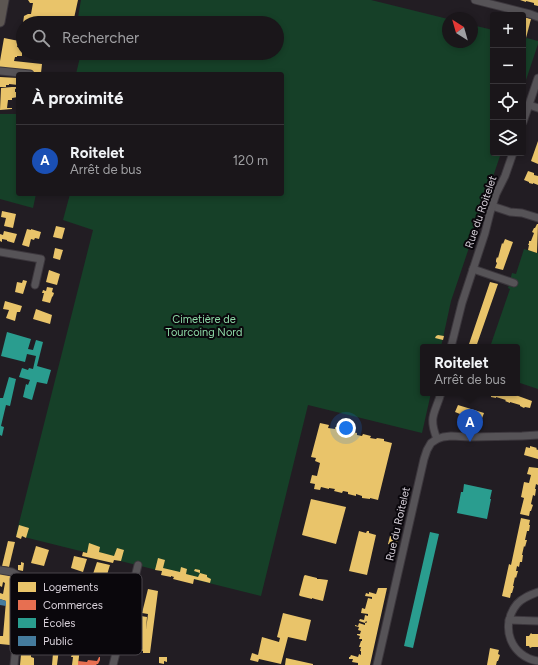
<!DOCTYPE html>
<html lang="fr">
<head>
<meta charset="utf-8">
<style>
  :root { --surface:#1a161a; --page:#272327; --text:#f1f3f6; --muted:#9f9fa2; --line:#383539; --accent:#d93025 }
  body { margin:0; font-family:Figtree,sans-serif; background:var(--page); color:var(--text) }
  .controls { position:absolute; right:12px; top:12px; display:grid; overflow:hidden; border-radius:4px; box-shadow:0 2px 6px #0003 }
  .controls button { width:36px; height:36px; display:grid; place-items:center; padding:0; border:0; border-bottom:1px solid var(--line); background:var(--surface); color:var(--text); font:20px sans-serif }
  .compass { position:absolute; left:442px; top:12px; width:36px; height:36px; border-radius:50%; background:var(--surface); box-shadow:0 2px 6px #0003; rotate:323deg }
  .you { position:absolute; left:346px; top:428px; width:14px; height:14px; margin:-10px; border:3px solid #fff; border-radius:50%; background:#1a73e8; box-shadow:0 0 0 6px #1a73e833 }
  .badge { display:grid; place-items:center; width:26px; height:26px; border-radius:50%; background:var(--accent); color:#fff; font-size:13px; font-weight:700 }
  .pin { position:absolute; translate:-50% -33px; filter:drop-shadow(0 1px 2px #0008) }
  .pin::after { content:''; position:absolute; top:21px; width:14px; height:12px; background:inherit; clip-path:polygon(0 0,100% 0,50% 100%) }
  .popup { position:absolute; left:420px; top:344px; width:100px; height:52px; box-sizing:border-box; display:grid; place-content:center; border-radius:4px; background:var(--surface); filter:drop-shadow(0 1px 3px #0005); font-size:13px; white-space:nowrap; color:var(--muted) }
  .popup b { font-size:15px; color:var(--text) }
  .popup::after { content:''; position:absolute; left:50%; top:100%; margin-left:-8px; border:8px solid transparent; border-top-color:var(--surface) }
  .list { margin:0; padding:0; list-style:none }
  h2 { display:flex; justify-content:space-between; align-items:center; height:52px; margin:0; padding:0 16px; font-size:17px }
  h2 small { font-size:13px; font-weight:400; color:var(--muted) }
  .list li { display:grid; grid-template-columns:26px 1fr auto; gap:12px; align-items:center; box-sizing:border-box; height:72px; padding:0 16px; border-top:1px solid var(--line) }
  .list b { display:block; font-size:15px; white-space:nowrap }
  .list p { margin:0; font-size:13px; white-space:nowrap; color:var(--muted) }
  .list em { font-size:13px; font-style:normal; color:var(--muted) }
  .icon { flex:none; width:22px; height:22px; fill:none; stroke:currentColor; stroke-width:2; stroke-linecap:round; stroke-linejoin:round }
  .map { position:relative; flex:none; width:538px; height:665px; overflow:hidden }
  .search { position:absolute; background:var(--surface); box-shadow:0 2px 6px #0003; left:16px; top:16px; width:268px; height:44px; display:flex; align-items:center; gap:10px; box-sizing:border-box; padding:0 14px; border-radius:22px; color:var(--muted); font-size:15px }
  .panel { position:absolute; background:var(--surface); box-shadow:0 2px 6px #0003; left:16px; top:72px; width:268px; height:124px; border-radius:4px }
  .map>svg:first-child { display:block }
  .green { fill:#164028 }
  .homes { fill:#e9c46a }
  .shops { fill:#e76f51 }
  .schools { fill:#2a9d8f }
  .public { fill:#457b9d }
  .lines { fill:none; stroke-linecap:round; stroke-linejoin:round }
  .minor-casing { stroke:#3c373d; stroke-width:9 }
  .major-casing { stroke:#3c373d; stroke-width:11 }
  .minor { stroke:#565357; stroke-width:7 }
  .major { stroke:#5c5652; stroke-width:9 }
  .labels { text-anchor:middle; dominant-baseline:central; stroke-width:4; stroke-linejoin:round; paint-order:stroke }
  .street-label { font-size:11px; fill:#d8d1da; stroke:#0a070c }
  .park-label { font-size:11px; fill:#8fdba8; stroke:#0a070c }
  .key { fill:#0a070c; stroke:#48444a; stroke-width:1 }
  .key-label { font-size:11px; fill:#d8d1da }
</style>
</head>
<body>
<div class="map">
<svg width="538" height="665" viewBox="0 0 538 665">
  <rect width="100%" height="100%" fill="#221d23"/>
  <!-- green -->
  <g class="green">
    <path d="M81,0H371L448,19V42H472V25L493,30V153H501L451,301L441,347H423V393H431L422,433L308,405L261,596L16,535L93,230L63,220L70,194H282V74H76L81,53H277V23H77Z"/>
    <path d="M523,37L538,41V44L523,89Z"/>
    <path d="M0,114H18V194H36L33,208L0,199Z"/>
    <path d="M524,249L538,253V389L517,382V347H490L510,289L508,288L512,273L516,274Z"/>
  </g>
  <!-- homes -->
  <g class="homes">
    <path d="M28,0H78L73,23H23L24,16L28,14H31L33,3H30Z"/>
    <path d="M520,0H538V6L534,5V3L526,1V2Z"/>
    <path d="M523,17L531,19L526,38L523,37Z"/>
    <path d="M4,38L19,41L17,47L22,48L21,50H22V56H17V57H15L14,61L42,64L41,73L0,69V61Z"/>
    <path d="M0,77L18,78V85L9,84V85H6V87H0Z"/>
    <path d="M12,87H18V88L15,89V92H18V97L12,98V100H8L7,108H12V109L0,110L1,88Z"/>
    <path d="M538,141V164L531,161Z"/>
    <path d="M528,171L534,173V175L538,176V185L533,183V184L529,183V182L524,180Z"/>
    <path d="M2,211L16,214L13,228L4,226L6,218L1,217Z"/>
    <path d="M537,224H538L537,253L528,250L529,245H528L529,243V241H531L534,233L532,232L534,228H535Z"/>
    <path d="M56,226L65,228L62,239L53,237Z"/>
    <path d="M27,229L31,230V229L41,232L39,239L35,238L34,240L31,239L29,247L22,245Z"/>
    <path d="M4,231L17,234L14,243L7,241V240L2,239V242L0,241V234L3,235Z"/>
    <path d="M505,239L513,242L503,270L495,268L497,263L496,262V260L497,257L498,258L502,243L503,244Z"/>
    <path d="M55,248L63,250L60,260L53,258Z"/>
    <path d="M49,270L60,274L57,285L46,282Z"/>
    <path d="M23,280L27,281L23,294L15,292L17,282L22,283Z"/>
    <path d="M490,282L498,284L491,304L476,347H468Z"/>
    <path d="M47,287L53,288L52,292L54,293L53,296L52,297L50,303L42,301L44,293H42L43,290L46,291Z"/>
    <path d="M5,301L22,306L20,312H17L15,321L6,318L9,310L3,309Z"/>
    <path d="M36,309L52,315L50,324L33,319Z"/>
    <path d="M438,335L444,336L443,340L435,338L436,336Z"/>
    <path d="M485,393H510L532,401L530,408L525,407L524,408L520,406V405L510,402V403L505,401L506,400L496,397V398L491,397V396Z"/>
    <path d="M458,405L484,413L481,421L477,419L476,421L472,419V418L464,415L463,416L460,415V414L455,412Z"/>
    <path d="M320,423L329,425L328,428L335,429V427L343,429V431L349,433V431L357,433V435L362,436L363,434L371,436L370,438L376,439L377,438L384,439V441L392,443L378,500L370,498V499L362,498V496L356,494V496L348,494V492L343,491L342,493L334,491L335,489L329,488V489L321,487L320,490L314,489L315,484L310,483L312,475L317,476L320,463L315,461L316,458L311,457Z"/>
    <path d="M530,446L537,448L536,449L538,450V459L524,455L526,447L530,448Z"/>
    <path d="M529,467L538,468V485L536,484L535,489H536L535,496L533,495L531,504L533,505L531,511H530L529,516L520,514L524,498L521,497L524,482L529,483L531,475L527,474Z"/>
    <path d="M311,499L346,507L336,544L302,535Z"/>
    <path d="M521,518L530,520L529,525H530L529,531H527L525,540H527L525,547L524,546L522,555H523L522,562H520L519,567L517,566L516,571H518L516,578L515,577L513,586H514L512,593H511L510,598L502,596L509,564L511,565Z"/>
    <path d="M19,525L29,528L26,538L22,536L21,539L16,537Z"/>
    <path d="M395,530L400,532L396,546L388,544L390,536L393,537Z"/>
    <path d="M359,531L366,533L367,531H369V533L376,535L367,575L349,571Z"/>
    <path d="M8,541L15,542L9,567L2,566Z"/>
    <path d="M89,543L100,547L99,552L114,556L117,548L124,550L121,561L114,560L113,563L82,556L83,552L87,553Z"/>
    <path d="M36,546L49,550L44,566L31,563Z"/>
    <path d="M74,556L87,559L83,572L71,568Z"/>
    <path d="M158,558L165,560L163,568L180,572L181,567L187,569L186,574L198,577L200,573L194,571L195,569L200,570V573L207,575V577L211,579L210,583L194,579L193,584L173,579L174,577L171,576V577L161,575L162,571L155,570Z"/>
    <path d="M21,562L24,563L23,571L18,570V565H21Z"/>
    <path d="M97,562L110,565L106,578L93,574Z"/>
    <path d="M0,573L7,574V575L12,576L10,588L19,590L18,596H14L10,645L0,644V636H3L6,601L0,599V593L3,594L5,583L3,582L2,587L0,586Z"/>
    <path d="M62,574L75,578L72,590L68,589L67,595L71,596L69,609L65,608V612L68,613L67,625L54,623L55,611H59L60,607H56L58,594L61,595L63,588L59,587Z"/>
    <path d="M305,575L317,578V579H320L328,580L323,601L315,599L312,598V599L300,596L299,595L304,576Z"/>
    <path d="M30,578L40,579L39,585L29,584Z"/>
    <path d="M49,580H52L51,590H48Z"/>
    <path d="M100,580L112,583L109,596L105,595L104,599L108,600L105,612L101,611L100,616H103L101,631L88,629L90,615H94L96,609L92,608L95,596L99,597L100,593L96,592Z"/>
    <path d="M378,588H387L370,665H358V663L352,662L353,659H349V657H350L351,655L358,657L359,654L361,655V651H360L361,647H359L361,641H362V639H359L360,636L357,635V634H360L361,631L358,630L359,627L355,626V625L358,626L359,623L365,625V623H366L367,622L366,621L365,623L359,621L360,619L364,620L365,615L368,616V614L361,613L362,608L365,609L368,598L372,599V597L365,596L366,593L369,594V592L376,594Z"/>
    <path d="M148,589L158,591L150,653H143V651L140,650V647L137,646L141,616L147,617L146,630L148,614L142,613Z"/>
    <path d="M32,608L40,609V614H39L38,620L48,621V623L43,622V625H41V626L40,630L46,631L45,632L38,631L37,642H39L38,648H46V643L54,644V648L59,649L57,665H52L53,653H45L46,651L41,650V654L31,653V657L34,658V665H20L25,612L32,613Z"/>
    <path d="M283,613L311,620L306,641L288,637L281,664L259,659L258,662L250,660L252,653L258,655L262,637L279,642L280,638L277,637Z"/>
    <path d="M531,633L532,634H538V647H532L530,648L529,646H526V636H529Z"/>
    <path d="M79,634L89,635L87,645L78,644Z"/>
    <path d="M73,644L88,646L89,649L80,648L78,665H72L73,657H71L72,654L74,652L75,647H73Z"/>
    <path d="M490,648L499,650L498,654L500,655L498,661H497L496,665H487Z"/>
    <path d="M159,657H167V662L164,661V664L159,663Z"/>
    <path d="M286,658L313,664V665H285Z"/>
  </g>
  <!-- shops -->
  <path class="shops" d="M99,657H100V660L98,664H97L96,665H78V661L87,662L88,660L97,661Z"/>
  <!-- schools -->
  <g class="schools">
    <path d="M7,332L31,339L28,349L33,350L36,340L43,342L37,366L51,370L47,384L37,382L32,400L23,397L26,384L28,385L30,380L19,377L22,368L28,370L29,368L33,369L36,356L27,354L25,362L1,356Z"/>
    <path d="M9,377L16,379L10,406L6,405L1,426L4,427L2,436L0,435V398H3Z"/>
    <path d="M464,484L492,490L490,499H491L487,519L457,513L461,492H463Z"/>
    <path d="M430,532L439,534L413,648L404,646Z"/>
  </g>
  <!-- public -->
  <path class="public" d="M0,599L6,601V606L0,605Z"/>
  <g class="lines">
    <!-- minor casing -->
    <g class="minor-casing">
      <g id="minor">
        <path d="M475,0L530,14L538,17"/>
        <path d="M0,71L30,74"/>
        <path d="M529,105L538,108"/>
        <path d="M523,122L538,78"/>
        <path d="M492,206L510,212L522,213L538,218"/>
        <path d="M0,252L41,259L35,285"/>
        <path d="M473,269L514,283"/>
        <path d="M451,347L462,303L485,233L490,213L496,194L505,176L513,153"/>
        <path d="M437,439C428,416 435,414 441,393"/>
        <path d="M0,570L12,572L17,575L21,580L23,587V593L20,604L14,665"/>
        <path d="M538,592C530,595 522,598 517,604C499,626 511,657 538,661"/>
        <path d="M509,620L538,621"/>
        <path d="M113,665L138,565"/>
        <path d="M377,665L424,459L427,450L431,443L437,439L443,437L451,436L470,437L522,436L538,435"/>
      </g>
    </g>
    <!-- major casing -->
    <g class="major-casing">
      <path id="major" d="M0,22L4,0"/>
    </g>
    <!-- minor -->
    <use href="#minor" class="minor"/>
    <!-- major -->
    <use href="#major" class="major"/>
  </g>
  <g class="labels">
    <!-- street labels -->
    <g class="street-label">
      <text transform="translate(481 212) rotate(-71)">Rue du Roitelet</text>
      <text transform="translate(398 524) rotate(-77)">Rue du Roitelet</text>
    </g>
    <!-- park labels -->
    <g class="park-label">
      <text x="204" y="319">Cimetière de<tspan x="204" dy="13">Tourcoing Nord</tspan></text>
    </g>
  </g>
  <!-- legend -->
  <rect x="10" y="573" width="132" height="82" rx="6" class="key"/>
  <rect x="18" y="582" width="18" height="10" fill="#e9c46a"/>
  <rect x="18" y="600" width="18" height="10" fill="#e76f51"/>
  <rect x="18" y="618" width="18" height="10" fill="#2a9d8f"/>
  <rect x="18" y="636" width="18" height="10" fill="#457b9d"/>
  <g class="key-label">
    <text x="43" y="591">Logements</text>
    <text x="43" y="609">Commerces</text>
    <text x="43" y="627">Écoles</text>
    <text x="43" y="645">Public</text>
  </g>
</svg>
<div class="controls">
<button>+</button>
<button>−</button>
<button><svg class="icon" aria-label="locate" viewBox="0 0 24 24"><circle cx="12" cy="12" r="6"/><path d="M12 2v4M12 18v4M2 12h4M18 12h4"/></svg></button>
<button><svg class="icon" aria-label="layers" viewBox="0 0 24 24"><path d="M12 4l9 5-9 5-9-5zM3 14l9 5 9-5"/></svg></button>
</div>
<svg class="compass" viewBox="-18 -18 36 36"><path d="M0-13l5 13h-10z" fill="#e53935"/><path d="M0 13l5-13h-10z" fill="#9f9fa2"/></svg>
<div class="you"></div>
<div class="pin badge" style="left:470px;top:442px;background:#1a4fb4">A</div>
<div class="popup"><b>Roitelet</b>Arrêt de bus</div>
<div class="search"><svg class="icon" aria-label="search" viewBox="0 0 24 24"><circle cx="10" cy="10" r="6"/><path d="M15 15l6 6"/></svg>Rechercher</div>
<section class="panel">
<h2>À proximité<small></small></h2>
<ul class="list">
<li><span class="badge" style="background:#1a4fb4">A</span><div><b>Roitelet</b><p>Arrêt de bus</p></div><em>120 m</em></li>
</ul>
</section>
</div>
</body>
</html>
